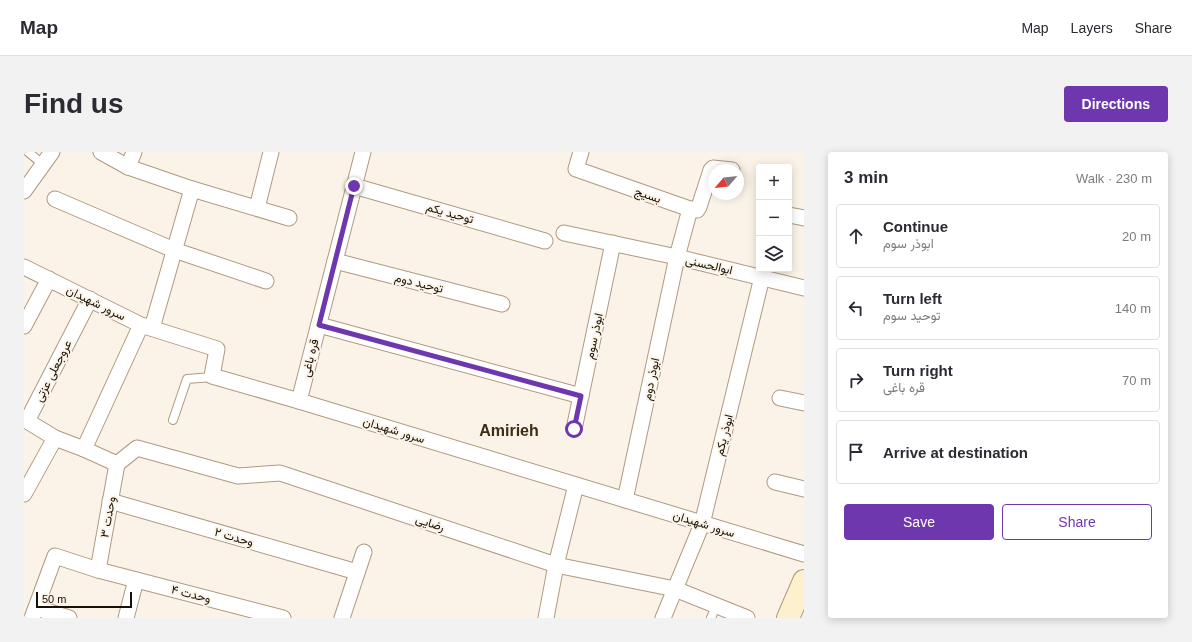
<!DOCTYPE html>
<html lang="en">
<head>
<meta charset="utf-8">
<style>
  :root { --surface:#fff; --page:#f2f2f3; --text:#2b2b33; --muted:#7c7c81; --line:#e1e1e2; --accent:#6f37ad }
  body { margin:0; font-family:Helvetica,Vazirmatn,sans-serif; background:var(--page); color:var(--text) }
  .controls { position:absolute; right:12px; top:12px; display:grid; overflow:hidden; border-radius:4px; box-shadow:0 2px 10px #0003 }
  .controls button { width:36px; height:36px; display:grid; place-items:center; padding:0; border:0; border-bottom:1px solid var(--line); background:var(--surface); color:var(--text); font:20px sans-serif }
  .compass { position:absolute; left:684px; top:12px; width:36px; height:36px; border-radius:50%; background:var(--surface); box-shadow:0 2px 10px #0003; rotate:242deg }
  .scale { position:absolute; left:12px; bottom:10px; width:96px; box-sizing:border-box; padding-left:4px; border:2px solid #181007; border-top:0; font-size:11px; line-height:14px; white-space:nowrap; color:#181007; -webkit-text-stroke:3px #fcf3e8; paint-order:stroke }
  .stop { position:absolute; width:12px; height:12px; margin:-9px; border:3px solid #6f37ad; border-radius:50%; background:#fff }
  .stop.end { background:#6f37ad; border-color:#fff; box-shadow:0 1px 4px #0008 }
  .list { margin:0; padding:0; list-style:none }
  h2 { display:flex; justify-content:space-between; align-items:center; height:52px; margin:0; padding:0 16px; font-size:17px }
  h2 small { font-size:13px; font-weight:400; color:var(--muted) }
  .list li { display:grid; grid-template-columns:26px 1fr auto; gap:12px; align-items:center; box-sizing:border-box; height:64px; margin:0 8px 8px; padding:0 8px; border:1px solid var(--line); border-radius:4px }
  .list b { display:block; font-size:15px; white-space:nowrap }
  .list p { margin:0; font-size:13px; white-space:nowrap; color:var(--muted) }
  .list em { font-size:13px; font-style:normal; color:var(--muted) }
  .actions { display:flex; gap:8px; padding:12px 16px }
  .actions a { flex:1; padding:9px 0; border:1px solid var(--accent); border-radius:4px; text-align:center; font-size:14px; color:var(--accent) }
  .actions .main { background:var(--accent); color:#fff }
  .icon { flex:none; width:22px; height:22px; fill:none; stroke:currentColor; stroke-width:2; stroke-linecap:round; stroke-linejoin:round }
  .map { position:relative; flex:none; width:780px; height:466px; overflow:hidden; border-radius:4px }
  header { display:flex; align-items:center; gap:24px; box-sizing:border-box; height:56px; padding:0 20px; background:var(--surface); border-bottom:1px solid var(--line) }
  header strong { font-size:19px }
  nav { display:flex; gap:22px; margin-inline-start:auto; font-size:14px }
  .intro { display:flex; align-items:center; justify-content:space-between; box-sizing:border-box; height:96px; padding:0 24px }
  h1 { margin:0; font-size:28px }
  .button { padding:10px 18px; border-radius:4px; background:var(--accent); color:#fff; font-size:14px; font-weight:700 }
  main { display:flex; gap:24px; padding:0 24px }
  aside { flex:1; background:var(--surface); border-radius:4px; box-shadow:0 2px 10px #0003 }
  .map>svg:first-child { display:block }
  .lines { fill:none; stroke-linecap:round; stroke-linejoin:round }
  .lane-casing { stroke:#af9a81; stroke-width:10 }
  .street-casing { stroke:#af9a81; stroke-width:17 }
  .secondary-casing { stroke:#af9a81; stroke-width:24 }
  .lane { stroke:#fff; stroke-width:8 }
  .street { stroke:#fff; stroke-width:15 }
  .secondary { stroke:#fcf1cc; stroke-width:22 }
  .route { stroke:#6f37ad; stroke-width:5 }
  .labels { text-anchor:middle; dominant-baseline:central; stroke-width:4; stroke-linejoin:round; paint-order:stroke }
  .street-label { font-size:12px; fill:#181007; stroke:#fcf3e8 }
  .district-label { font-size:16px; font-weight:bold; fill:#3d2c16; stroke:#fcf3e8 }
</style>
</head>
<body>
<header>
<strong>Map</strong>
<nav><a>Map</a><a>Layers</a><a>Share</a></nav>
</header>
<div class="intro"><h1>Find us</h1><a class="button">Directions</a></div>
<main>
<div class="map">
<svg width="780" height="466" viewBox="0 0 780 466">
  <rect width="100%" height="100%" fill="#fcf3e8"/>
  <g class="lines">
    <!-- lane casing -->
    <g class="lane-casing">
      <g id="lane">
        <path d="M4,0L20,13"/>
        <path d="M149,268L163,227L189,225"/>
        <path d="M687,466L692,454"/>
      </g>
    </g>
    <!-- street casing -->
    <g class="street-casing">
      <g id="street">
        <path d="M77,0L104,15L168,37L265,66"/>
        <path d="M557,0L552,17L666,57L653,105L601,348"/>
        <path d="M104,15L110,0"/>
        <path d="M330,34L521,89"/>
        <path d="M0,39L28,0"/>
        <path d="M31,47L150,98L242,129"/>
        <path d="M233,56L247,0"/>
        <path d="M666,57L673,58L675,55L687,18L689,16L708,18"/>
        <path d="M765,63L780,66"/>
        <path d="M540,81L653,105L780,136"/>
        <path d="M311,109L478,152"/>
        <path d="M0,115L117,173L193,197L188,224L275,249L780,402"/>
        <path d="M295,173L557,244"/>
        <path d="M0,174L25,127"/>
        <path d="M128,176L168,37"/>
        <path d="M756,246L780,251"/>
        <path d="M275,249L339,0"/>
        <path d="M550,277L589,91"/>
        <path d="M31,286L60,297L93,312"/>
        <path d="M60,297L117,173"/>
        <path d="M93,312L113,296L214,324L256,321L532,413L651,437L723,466"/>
        <path d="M751,330L780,337"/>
        <path d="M0,342L31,286L3,269L66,147"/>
        <path d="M86,349L333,420"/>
        <path d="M74,418L93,312"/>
        <path d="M12,456L45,466"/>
        <path d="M8,466L31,404L74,418L259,466"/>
        <path d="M102,466L112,428"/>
        <path d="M318,466L340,400"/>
        <path d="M522,466L532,413L552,333"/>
        <path d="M639,466L678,372L738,125"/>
      </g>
    </g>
    <!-- secondary casing -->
    <g class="secondary-casing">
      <path id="secondary" d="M764,466L780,429"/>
    </g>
    <!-- lane -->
    <use href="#lane" class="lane"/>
    <!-- street -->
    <use href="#street" class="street"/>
    <!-- secondary -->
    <use href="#secondary" class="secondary"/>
  </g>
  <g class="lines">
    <!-- route -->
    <path class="route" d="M330,34L295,173L557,244L550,277"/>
  </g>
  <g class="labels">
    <!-- street labels -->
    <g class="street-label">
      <text transform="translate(624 43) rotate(19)">بسیج</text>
      <text transform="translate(426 61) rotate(16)">توحید یکم</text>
      <text transform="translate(685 113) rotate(13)">ابوالحسنی</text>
      <text transform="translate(395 131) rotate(14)">توحید دوم</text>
      <text transform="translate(72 151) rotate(26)">سرور شهیدان</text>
      <text transform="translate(570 184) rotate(-78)">ابوذر سوم</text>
      <text transform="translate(286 206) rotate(-76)">قره باغی</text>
      <text transform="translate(29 219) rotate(-63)">عروجعلی عزتی</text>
      <text transform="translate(627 227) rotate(-78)">ابوذر دوم</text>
      <text transform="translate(370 278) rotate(17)">سرور شهیدان</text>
      <text transform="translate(700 283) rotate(-76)">ابوذر یکم</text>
      <text transform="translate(84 365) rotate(-80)">وحدت ۳</text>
      <text transform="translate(406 371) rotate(18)">رضایی</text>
      <text transform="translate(680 372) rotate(17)">سرور شهیدان</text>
      <text transform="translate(210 385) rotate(16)">وحدت ۲</text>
      <text transform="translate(167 442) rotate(14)">وحدت ۴</text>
    </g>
    <!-- district labels -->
    <g class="district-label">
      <text x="485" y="278">Amirieh</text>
    </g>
  </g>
</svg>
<div class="controls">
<button>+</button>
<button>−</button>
<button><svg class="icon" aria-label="layers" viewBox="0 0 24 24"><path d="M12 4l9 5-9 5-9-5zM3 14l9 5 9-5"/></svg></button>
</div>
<svg class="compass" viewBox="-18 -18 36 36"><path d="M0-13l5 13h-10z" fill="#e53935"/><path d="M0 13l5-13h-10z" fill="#7c7c81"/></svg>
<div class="scale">50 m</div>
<div class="stop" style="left:550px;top:277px"></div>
<div class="stop end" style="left:330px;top:34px"></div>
</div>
<aside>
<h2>3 min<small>Walk · 230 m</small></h2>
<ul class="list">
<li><svg class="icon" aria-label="ahead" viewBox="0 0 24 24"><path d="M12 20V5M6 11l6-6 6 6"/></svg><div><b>Continue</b><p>ابوذر سوم</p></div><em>20 m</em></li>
<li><svg class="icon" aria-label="left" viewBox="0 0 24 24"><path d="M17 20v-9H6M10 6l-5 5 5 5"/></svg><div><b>Turn left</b><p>توحید سوم</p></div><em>140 m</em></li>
<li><svg class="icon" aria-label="right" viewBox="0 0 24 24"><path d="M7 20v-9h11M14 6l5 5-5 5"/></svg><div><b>Turn right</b><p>قره باغی</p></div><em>70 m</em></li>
<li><svg class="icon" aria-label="arrive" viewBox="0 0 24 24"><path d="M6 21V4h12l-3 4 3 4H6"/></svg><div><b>Arrive at destination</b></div></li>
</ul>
<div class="actions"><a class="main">Save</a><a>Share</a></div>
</aside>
</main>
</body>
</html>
